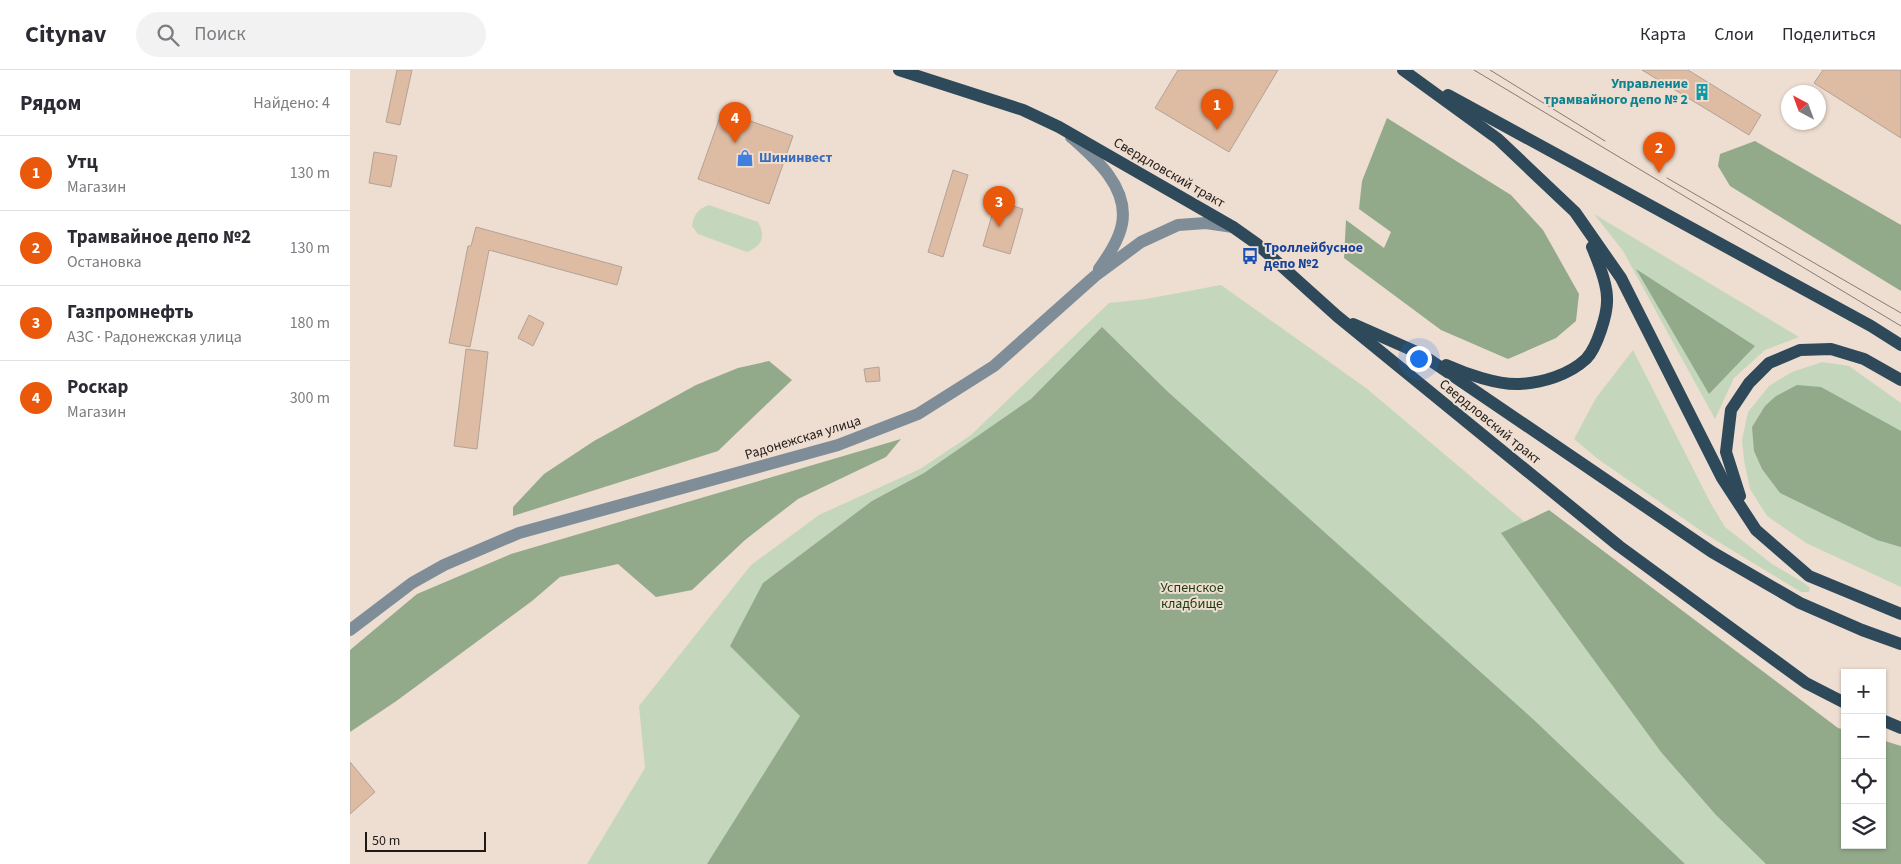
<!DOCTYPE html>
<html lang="ru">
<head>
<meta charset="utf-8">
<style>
  :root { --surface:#fff; --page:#f2f2f3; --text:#2b2b33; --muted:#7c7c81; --line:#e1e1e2; --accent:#ea580c }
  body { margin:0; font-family:"Source Sans 3",sans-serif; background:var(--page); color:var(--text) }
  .controls { position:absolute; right:15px; bottom:15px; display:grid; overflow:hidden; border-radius:0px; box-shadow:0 1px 4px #0004 }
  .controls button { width:45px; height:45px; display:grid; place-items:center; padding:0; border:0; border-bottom:1px solid var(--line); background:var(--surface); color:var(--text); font:25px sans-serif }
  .compass { position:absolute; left:1431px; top:15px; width:45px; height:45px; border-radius:50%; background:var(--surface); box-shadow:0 1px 4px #0004; rotate:319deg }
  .scale { position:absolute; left:15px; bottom:12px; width:121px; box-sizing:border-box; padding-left:5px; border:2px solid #201a16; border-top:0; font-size:14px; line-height:18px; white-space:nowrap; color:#201a16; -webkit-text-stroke:4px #eeddd1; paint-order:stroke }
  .you { position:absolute; left:1068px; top:288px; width:18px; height:18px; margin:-12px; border:4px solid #fff; border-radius:50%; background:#1a73e8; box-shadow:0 0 0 8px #1a73e833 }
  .badge { display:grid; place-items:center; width:32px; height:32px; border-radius:50%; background:var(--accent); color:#fff; font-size:16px; font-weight:700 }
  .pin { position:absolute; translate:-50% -41px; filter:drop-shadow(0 1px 2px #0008) }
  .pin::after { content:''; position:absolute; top:26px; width:18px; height:15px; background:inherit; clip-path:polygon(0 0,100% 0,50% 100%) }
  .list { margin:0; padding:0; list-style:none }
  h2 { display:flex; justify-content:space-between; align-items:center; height:65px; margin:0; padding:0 20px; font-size:21px }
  h2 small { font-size:16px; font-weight:400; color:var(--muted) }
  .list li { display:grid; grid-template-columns:32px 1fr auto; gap:15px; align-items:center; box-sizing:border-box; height:75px; padding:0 20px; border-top:1px solid var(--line) }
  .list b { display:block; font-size:19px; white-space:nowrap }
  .list p { margin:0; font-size:16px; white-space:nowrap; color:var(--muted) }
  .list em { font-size:16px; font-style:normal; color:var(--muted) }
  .icon { flex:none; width:28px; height:28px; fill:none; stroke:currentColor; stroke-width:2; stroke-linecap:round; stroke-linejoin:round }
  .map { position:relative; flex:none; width:1551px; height:794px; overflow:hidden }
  header { display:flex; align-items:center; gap:30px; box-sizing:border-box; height:70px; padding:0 25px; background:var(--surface); border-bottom:1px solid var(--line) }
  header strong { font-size:24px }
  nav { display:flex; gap:28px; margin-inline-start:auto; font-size:18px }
  .search { width:350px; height:45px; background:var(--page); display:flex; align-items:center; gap:12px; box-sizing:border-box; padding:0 18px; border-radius:28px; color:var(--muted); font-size:19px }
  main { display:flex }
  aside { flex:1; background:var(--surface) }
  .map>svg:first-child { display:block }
  .green { fill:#c4d7bd }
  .forest { fill:#92aa8a }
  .building { fill:#debba3; stroke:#b2a297 }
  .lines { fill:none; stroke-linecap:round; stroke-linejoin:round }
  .minor { stroke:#7e8d97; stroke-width:12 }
  .major { stroke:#2d495a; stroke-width:12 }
  .tram { stroke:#867b73; stroke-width:1 }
  .labels { text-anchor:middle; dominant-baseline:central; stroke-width:4; stroke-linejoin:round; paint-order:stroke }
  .culture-label { font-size:14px; font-weight:bold; fill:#0d838f; stroke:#eeddd1; text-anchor:end }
  .shop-label { font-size:14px; font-weight:bold; fill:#366cbe; stroke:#eeddd1; text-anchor:start }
  .street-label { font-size:14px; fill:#201a16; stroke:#eeddd1 }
  .transit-label { font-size:14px; font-weight:bold; fill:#164399; stroke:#eeddd1; text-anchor:start }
  .park-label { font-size:14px; fill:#1b3b0b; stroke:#eeddd1 }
</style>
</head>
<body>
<header>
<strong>Citynav</strong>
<div class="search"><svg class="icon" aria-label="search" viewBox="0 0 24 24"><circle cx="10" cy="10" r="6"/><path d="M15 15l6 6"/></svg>Поиск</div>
<nav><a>Карта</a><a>Слои</a><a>Поделиться</a></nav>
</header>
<main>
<aside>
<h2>Рядом<small>Найдено: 4</small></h2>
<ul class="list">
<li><span class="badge">1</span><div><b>Утц</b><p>Магазин</p></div><em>130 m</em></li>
<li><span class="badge">2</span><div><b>Трамвайное депо №2</b><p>Остановка</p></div><em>130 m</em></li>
<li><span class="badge">3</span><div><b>Газпромнефть</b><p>АЗС · Радонежская улица</p></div><em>180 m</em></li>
<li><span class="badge">4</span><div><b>Роскар</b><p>Магазин</p></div><em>300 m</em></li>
</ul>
</aside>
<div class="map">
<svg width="1551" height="794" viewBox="0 0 1551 794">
  <rect width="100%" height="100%" fill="#eeddd1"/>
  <!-- green -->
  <g class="green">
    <path d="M359,135L408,152C416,167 412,176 397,182L348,164L342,156C344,144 348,139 359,135Z"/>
    <path d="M1244,144L1449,267L1415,280L1384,308L1365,349L1273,181Z"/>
    <path d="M871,215L1016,318L1298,556L1495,775H1532L1551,794H237L295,698L289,636L401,495L469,445L570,399L621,365L759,233L796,229Z"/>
    <path d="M1283,280L1360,432L1375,457L1422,494L1454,513L1460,518L1459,522H1451L1357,465L1248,389L1224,369L1246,328Z"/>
    <path d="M1472,292L1499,296L1551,333V517L1456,473L1417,446L1400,419L1394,390L1392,370L1398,342L1419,316L1442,302Z"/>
  </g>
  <!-- forest -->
  <g class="forest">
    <path d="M1037,48L1161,125L1193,160L1229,224L1226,251L1206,268L1158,289L1091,260L994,188L996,150L1034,178L1041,162L1009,139L1012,111Z"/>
    <path d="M1405,71L1551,155V221L1380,116L1368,96L1370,84Z"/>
    <path d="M1286,199L1405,276L1359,324Z"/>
    <path d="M752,257L817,321L1184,650L1335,794H357L450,646L380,576L413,513L522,431L574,403L681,329Z"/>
    <path d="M419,291L442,310L368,381L163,446V437L194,404L244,371L346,315L388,298Z"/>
    <path d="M1447,315L1471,317L1551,361V477L1527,470L1430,423L1412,399L1404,381L1402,357L1415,336L1426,326Z"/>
    <path d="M551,369L536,387L448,429L395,470L342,520L306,527L268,494L210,507L182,531L45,632L0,662V580L67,524L161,484Z"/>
    <path d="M1199,440L1488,658L1495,660V775H1532V670L1551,676V794H1416L1366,745L1311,682L1151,463Z"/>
  </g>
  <!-- building -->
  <g class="building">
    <path d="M47,0H62L50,55L36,52Z"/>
    <path d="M828,0H928L879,82L805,38Z"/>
    <path d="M1292,0H1338L1411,45L1399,65Z"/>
    <path d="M1473,0H1551V68L1464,13Z"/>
    <path d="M372,41L443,66L419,134L348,109Z"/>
    <path d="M24,82L47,86L41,117L19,113Z"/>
    <path d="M603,100L618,105L593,187L578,182Z"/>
    <path d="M646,131L673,139L660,184L633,176Z"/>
    <path d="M126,157L272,197L267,215L139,180L120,277L99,273L118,176H121Z"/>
    <path d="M179,245L194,253L183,276L168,268Z"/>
    <path d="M116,279L138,282L127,379L104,376Z"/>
    <path d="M529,297L530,311L516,312L514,299Z"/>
    <path d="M0,692L25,722L0,744Z"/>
  </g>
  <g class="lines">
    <!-- minor -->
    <g class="minor">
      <path d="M721,67C745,88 779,117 772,154C769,170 758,186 749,199"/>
      <path d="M0,560L62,513L94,495L169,463L488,375L568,344L644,296L745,206L791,172L828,155L856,153L883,157"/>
    </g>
    <!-- major -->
    <g class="major">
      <path d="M549,0L673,40L709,57L883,157L907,174L987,246L1269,476L1456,613L1495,633"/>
      <path d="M1053,0L1148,69L1225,142L1271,208L1372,408L1406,460L1459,506L1551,544"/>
      <path d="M1098,25L1521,256L1551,275"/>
      <path d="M1003,254L1071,284L1362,482L1450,533L1512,560L1551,574"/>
      <path d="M1096,295C1116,304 1148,315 1169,314C1192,313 1219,305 1236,289C1247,278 1258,243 1257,228C1257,213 1248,191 1242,177"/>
      <path d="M1390,426L1376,382L1381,340L1399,313L1419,293L1450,280L1481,279L1514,289L1551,310"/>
      <path d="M1532,650L1551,658"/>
    </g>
    <!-- tram -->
    <g class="tram">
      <path d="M1124,0L1551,256"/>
      <path d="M1140,0L1255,71"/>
      <path d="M1317,108L1551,243"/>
    </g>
  </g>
  <!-- icons -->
  <defs>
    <g id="building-bare" transform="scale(1.35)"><path d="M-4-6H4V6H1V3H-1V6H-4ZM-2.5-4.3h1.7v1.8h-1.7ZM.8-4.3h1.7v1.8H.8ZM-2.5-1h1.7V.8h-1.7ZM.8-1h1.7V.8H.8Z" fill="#0f9aa8" stroke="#eeddd1" stroke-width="2.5" paint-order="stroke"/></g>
    <g id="shop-bare" transform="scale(1.35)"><path d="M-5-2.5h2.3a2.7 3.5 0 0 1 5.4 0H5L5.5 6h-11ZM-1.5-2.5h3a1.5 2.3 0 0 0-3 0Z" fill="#3f7fe0" stroke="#eeddd1" stroke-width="2.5" paint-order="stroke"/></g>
    <g id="bus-bare" transform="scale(1.35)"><path d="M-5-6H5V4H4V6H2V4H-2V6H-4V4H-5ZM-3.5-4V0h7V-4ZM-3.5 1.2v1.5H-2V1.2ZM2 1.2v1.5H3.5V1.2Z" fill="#1a4fb4" stroke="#eeddd1" stroke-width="2.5" paint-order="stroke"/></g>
  </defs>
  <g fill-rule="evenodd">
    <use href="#building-bare" x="1352" y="22"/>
    <use href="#shop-bare" x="395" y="88"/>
    <use href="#bus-bare" x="900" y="186"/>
  </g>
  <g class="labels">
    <!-- culture labels -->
    <g class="culture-label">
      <text x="1338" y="14">Управление<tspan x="1338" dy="16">трамвайного депо № 2</tspan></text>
    </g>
    <!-- shop labels -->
    <g class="shop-label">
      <text x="409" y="88">Шининвест</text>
    </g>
    <!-- street labels -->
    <g class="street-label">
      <text transform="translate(819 103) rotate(30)">Свердловский тракт</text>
      <text transform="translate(1140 352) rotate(39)">Свердловский тракт</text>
      <text transform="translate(453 368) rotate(-17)">Радонежская улица</text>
    </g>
    <!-- transit labels -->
    <g class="transit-label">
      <text x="914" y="178">Троллейбусное<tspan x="914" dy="16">депо №2</tspan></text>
    </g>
    <!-- park labels -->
    <g class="park-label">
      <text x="842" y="518">Успенское<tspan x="842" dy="16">кладбище</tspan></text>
    </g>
  </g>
</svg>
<div class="controls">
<button>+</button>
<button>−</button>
<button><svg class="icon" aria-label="locate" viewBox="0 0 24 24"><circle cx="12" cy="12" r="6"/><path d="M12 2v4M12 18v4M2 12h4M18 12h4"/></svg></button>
<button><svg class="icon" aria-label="layers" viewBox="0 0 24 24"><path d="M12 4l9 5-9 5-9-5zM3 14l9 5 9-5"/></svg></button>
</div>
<svg class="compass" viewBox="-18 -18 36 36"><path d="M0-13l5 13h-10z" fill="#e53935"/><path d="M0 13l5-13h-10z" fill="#7c7c81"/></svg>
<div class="scale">50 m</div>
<div class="you"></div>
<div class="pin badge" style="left:867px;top:60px">1</div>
<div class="pin badge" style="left:1309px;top:103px">2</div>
<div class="pin badge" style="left:649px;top:157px">3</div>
<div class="pin badge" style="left:385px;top:73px">4</div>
</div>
</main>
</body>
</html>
